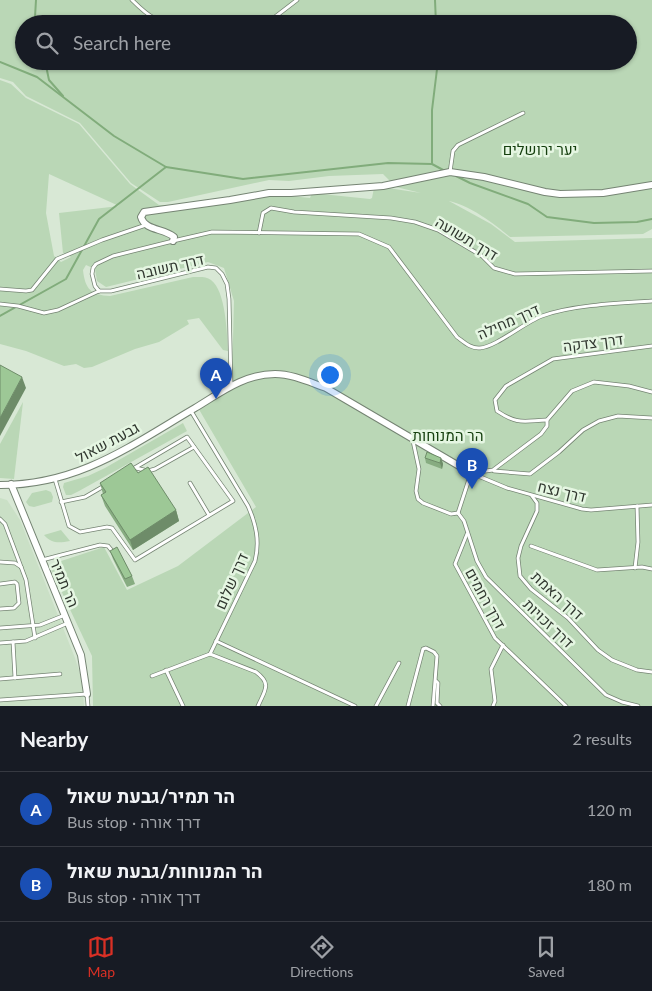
<!DOCTYPE html>
<html lang="en">
<head>
<meta charset="utf-8">
<style>
  :root { --surface:#171b24; --page:#20242c; --text:#f1f3f6; --muted:#9ea1a6; --line:#363941; --accent:#d93025 }
  body { margin:0; font-family:Lato,Heebo,sans-serif; background:var(--page); color:var(--text) }
  .you { position:absolute; left:329px; top:374px; width:18px; height:18px; margin:-12px; border:4px solid #fff; border-radius:50%; background:#1a73e8; box-shadow:0 0 0 8px #1a73e833 }
  .badge { display:grid; place-items:center; width:32px; height:32px; border-radius:50%; background:var(--accent); color:#fff; font-size:16px; font-weight:700 }
  .pin { position:absolute; translate:-50% -41px; filter:drop-shadow(0 1px 2px #0008) }
  .pin::after { content:''; position:absolute; top:26px; width:18px; height:15px; background:inherit; clip-path:polygon(0 0,100% 0,50% 100%) }
  .list { margin:0; padding:0; list-style:none }
  h2 { display:flex; justify-content:space-between; align-items:center; height:65px; margin:0; padding:0 20px; font-size:21px }
  h2 small { font-size:16px; font-weight:400; color:var(--muted) }
  .list li { display:grid; grid-template-columns:32px 1fr auto; gap:15px; align-items:center; box-sizing:border-box; height:75px; padding:0 20px; border-top:1px solid var(--line) }
  .list b { display:block; font-size:19px; white-space:nowrap }
  .list p { margin:0; font-size:16px; white-space:nowrap; color:var(--muted) }
  .list em { font-size:16px; font-style:normal; color:var(--muted) }
  .icon { flex:none; width:28px; height:28px; fill:none; stroke:currentColor; stroke-width:2; stroke-linecap:round; stroke-linejoin:round }
  .map { position:relative; flex:none; width:652px; height:706px; overflow:hidden }
  .search { position:absolute; background:var(--surface); box-shadow:0 1px 4px #0004; left:15px; right:15px; top:15px; height:55px; display:flex; align-items:center; gap:12px; box-sizing:border-box; padding:0 18px; border-radius:28px; color:var(--muted); font-size:19px }
  .sheet { height:215px; background:var(--surface) }
  nav { display:flex; justify-content:space-around; align-items:center; box-sizing:border-box; height:70px; border-top:1px solid var(--line); background:var(--surface); font-size:14px; color:var(--muted) }
  nav a { display:grid; justify-items:center; gap:2px }
  nav .on { color:var(--accent) }
  .map>svg:first-child { display:block }
  .built { fill:#cae0c6 }
  .green { fill:#bad7b6; fill-rule:evenodd }
  .lines { fill:none; stroke-linecap:round; stroke-linejoin:round }
  .stream { stroke:#81ac7b; stroke-width:2 }
  .lane-casing { stroke:#758473; stroke-width:4.5 }
  .street-casing { stroke:#758473; stroke-width:8 }
  .lane { stroke:#fff; stroke-width:3 }
  .street { stroke:#fff; stroke-width:6 }
  .wall { fill:#87ac81 }
  .shaded-wall { fill:#6e8c69 }
  .building { fill:#9dc896; stroke:#6e8c69 }
  .labels { text-anchor:middle; dominant-baseline:central; stroke-width:5; stroke-linejoin:round; paint-order:stroke }
  .park-label { font-size:15px; fill:#153f0e; stroke:#e5f6e2 }
  .street-label { font-size:15px; fill:#30372f; stroke:#e5f6e2 }
</style>
</head>
<body>
<div class="map">
<svg width="652" height="706" viewBox="0 0 652 706">
  <rect width="100%" height="100%" fill="#d8e8d5"/>
  <!-- built -->
  <path class="built" d="M0,498L7,500L20,520L75,658L82,680L84,706H0Z"/>
  <!-- green -->
  <g class="green">
    <path d="M0,0H652V229L643,234L510,237C495,224 469,205 449,201L491,224L515,242L652,238V706H93L92,656L49,565L104,547L127,590L178,566L256,507L197,406L232,379L234,301L224,268L208,262L106,287L97,281L95,269L86,265L83,270C85,289 91,295 110,296L193,277C199,277 206,276 211,280C226,291 227,334 228,351L223,350L199,318L187,320L189,324L159,342L135,349L92,367L84,368L76,364L64,366L26,351L0,344V80L11,84L26,98L79,124L130,184L159,205H199L236,202L273,194L310,198L312,193L370,199L372,198L374,188H388L421,193L396,187L383,174L329,176L289,181L269,180L168,202H160L131,183L80,123L26,96L13,82L0,78ZM24,24H628V61H24ZM49,174L119,206L59,213L63,253L71,257L61,262L54,256L46,213Z"/>
    <path d="M23,402L14,479L0,478V444Z"/>
    <path d="M183,423L187,431L79,491L71,495H66L63,487L64,483L88,476L105,468Z"/>
    <path d="M46,490L51,492L53,497L52,502L34,507L29,506L26,502L32,493Z"/>
    <path d="M61,530L70,541C59,543 52,544 44,535Z"/>
  </g>
  <g class="lines">
    <!-- stream -->
    <g class="stream">
      <path d="M36,0L35,17L37,24"/>
      <path d="M435,0L436,24"/>
      <path d="M45,61L49,80L63,96"/>
      <path d="M0,62L37,77L114,136L166,167L243,179L388,163L432,164L445,171"/>
      <path d="M432,163V110L438,61"/>
      <path d="M456,176L470,183L528,204L547,217L594,223L637,222L652,219"/>
      <path d="M0,316L66,279L99,219L166,167"/>
    </g>
    <!-- lane casing -->
    <g class="lane-casing">
      <g id="lane">
        <path d="M132,0C150,18 156,22 182,24"/>
        <path d="M260,24L271,20L297,0"/>
        <path d="M450,172L453,151L458,145L523,113"/>
        <path d="M259,233L263,213L271,208L294,212L391,218L415,222L438,230L482,256L494,268L515,274L652,271"/>
        <path d="M0,289L26,291L32,290L57,259L102,240L146,225"/>
        <path d="M99,291L95,286L92,274L93,268L96,264L113,256L173,241L212,232L359,234L389,247L457,337C464,342 471,349 480,348C496,347 525,322 542,316C572,305 619,303 652,301"/>
        <path d="M99,291H111L208,267L216,268L222,274L227,284L229,299L231,385"/>
        <path d="M0,304L18,306L44,313L58,310L99,291"/>
        <path d="M547,420C523,421 518,425 497,411L495,400L506,386L553,359L652,346"/>
        <path d="M413,441L419,469L416,491L418,499L423,503L451,514L458,513"/>
        <path d="M136,468L148,471L155,469L194,447"/>
        <path d="M494,471L530,474L559,452L583,430L599,421L618,416L652,418"/>
        <path d="M471,473L507,488L582,509L591,510L652,505"/>
        <path d="M472,473L493,470L541,434L547,426V420L572,391L594,382L629,386L652,392"/>
        <path d="M55,479L69,526L80,532L107,527L112,528L135,560L233,501L187,437L131,470"/>
        <path d="M190,483L209,515"/>
        <path d="M532,496L537,503V511L521,546L518,558L520,576L531,589L568,618L598,650L612,660L637,670L652,672"/>
        <path d="M61,502L85,497L104,486"/>
        <path d="M458,513L464,521L477,561L486,577L606,695L622,702L638,706"/>
        <path d="M458,513L471,473"/>
        <path d="M0,519L5,524L26,580L35,638"/>
        <path d="M467,534L455,564L495,638L566,706"/>
        <path d="M531,546L597,570L642,567L652,569"/>
        <path d="M42,560L100,545L108,546L113,552"/>
        <path d="M0,562L15,563L21,567"/>
        <path d="M635,568L638,542L637,506"/>
        <path d="M0,584L15,582L17,584L19,603L14,608L0,609"/>
        <path d="M0,628L40,625L65,615"/>
        <path d="M216,641L355,706"/>
        <path d="M13,642L15,678"/>
        <path d="M0,643L26,641L68,623"/>
        <path d="M210,654L256,672C272,684 265,690 258,706"/>
        <path d="M166,670L183,706"/>
        <path d="M152,676L210,654L255,561C260,541 256,524 248,506L191,411"/>
        <path d="M0,679L60,674"/>
        <path d="M436,681L438,683L437,703L440,706"/>
        <path d="M0,700L87,694L88,706"/>
        <path d="M376,706L399,663"/>
        <path d="M408,706L423,649L426,648L434,652L437,656L433,706"/>
        <path d="M493,706L495,701L491,669L503,645"/>
      </g>
    </g>
    <!-- street casing -->
    <g class="street-casing">
      <g id="street">
        <path d="M173,241L174,237C164,228 145,231 141,217L144,212L230,200L269,193H291L383,186L450,172L484,177L545,192L560,194L603,193L652,185"/>
        <path d="M11,484L81,655L87,694"/>
        <path d="M0,485C79,485 130,446 195,408C220,393 244,374 275,374C292,374 309,382 326,388L471,473"/>
      </g>
    </g>
    <!-- lane -->
    <use href="#lane" class="lane"/>
    <!-- street -->
    <use href="#street" class="street"/>
  </g>
  <!-- wall -->
  <g class="wall">
    <path d="M425,458H441L443,464L442,469L426,463Z"/>
    <path d="M138,473L176,510L179,521L133,550L105,506L101,495L103,494L100,483Z"/>
    <path d="M110,551L132,576L135,584L127,587L113,559Z"/>
  </g>
  <!-- shaded-wall -->
  <g class="shaded-wall">
    <path d="M22,377L26,388L0,436V418Z"/>
    <path d="M441,458L443,464L442,469L440,463Z"/>
    <path d="M176,510L179,521L133,550L130,540Z"/>
  </g>
  <!-- building -->
  <g class="building">
    <path d="M0,365L22,377L0,418Z"/>
    <path d="M427,452L441,458L440,463L425,458Z"/>
    <path d="M131,463L138,473L148,467L176,510L130,540L101,495L106,492L100,483Z"/>
    <path d="M117,547L132,576L125,579L110,551Z"/>
  </g>
  <g class="labels">
    <!-- park labels -->
    <g class="park-label">
      <text x="540" y="149">יער ירושלים</text>
      <text x="448" y="435">הר המנוחות</text>
    </g>
    <!-- street labels -->
    <g class="street-label">
      <text transform="translate(467 238) rotate(31)">דרך תשועה</text>
      <text transform="translate(170 266) rotate(-13)">דרך תשובה</text>
      <text transform="translate(508 321) rotate(-24)">דרך מחילה</text>
      <text transform="translate(593 342) rotate(-7)">דרך צדקה</text>
      <text transform="translate(107 442) rotate(-28)">גבעת שאול</text>
      <text transform="translate(562 491) rotate(13)">דרך נצח</text>
      <text transform="translate(231 581) rotate(-66)">דרך שלום</text>
      <text transform="translate(65 583) rotate(67)">הר תמיר</text>
      <text transform="translate(558 595) rotate(42)">דרך האמת</text>
      <text transform="translate(486 598) rotate(61)">דרך רחמים</text>
      <text transform="translate(549 623) rotate(44)">דרך זכויות</text>
    </g>
  </g>
</svg>
<div class="you"></div>
<div class="pin badge" style="left:216px;top:399px;background:#1a4fb4">A</div>
<div class="pin badge" style="left:472px;top:489px;background:#1a4fb4">B</div>
<div class="search"><svg class="icon" aria-label="search" viewBox="0 0 24 24"><circle cx="10" cy="10" r="6"/><path d="M15 15l6 6"/></svg>Search here</div>
</div>
<section class="sheet">
<h2>Nearby<small>2 results</small></h2>
<ul class="list">
<li><span class="badge" style="background:#1a4fb4">A</span><div><b>הר תמיר/גבעת שאול</b><p>Bus stop · דרך אורה</p></div><em>120 m</em></li>
<li><span class="badge" style="background:#1a4fb4">B</span><div><b>הר המנוחות/גבעת שאול</b><p>Bus stop · דרך אורה</p></div><em>180 m</em></li>
</ul>
</section>
<nav>
<a class="on"><svg class="icon" aria-label="map" viewBox="0 0 24 24"><path d="M3 6l6-2 6 2 6-2v14l-6 2-6-2-6 2zM9 4v14M15 6v14"/></svg>Map</a>
<a><svg class="icon" aria-label="directions" viewBox="0 0 24 24"><path d="M12 3l9 9-9 9-9-9zM9 14v-3h6M13 9l2 2-2 2"/></svg>Directions</a>
<a><svg class="icon" aria-label="saved" viewBox="0 0 24 24"><path d="M7 4h10v16l-5-4-5 4z"/></svg>Saved</a>
</nav>
</body>
</html>
